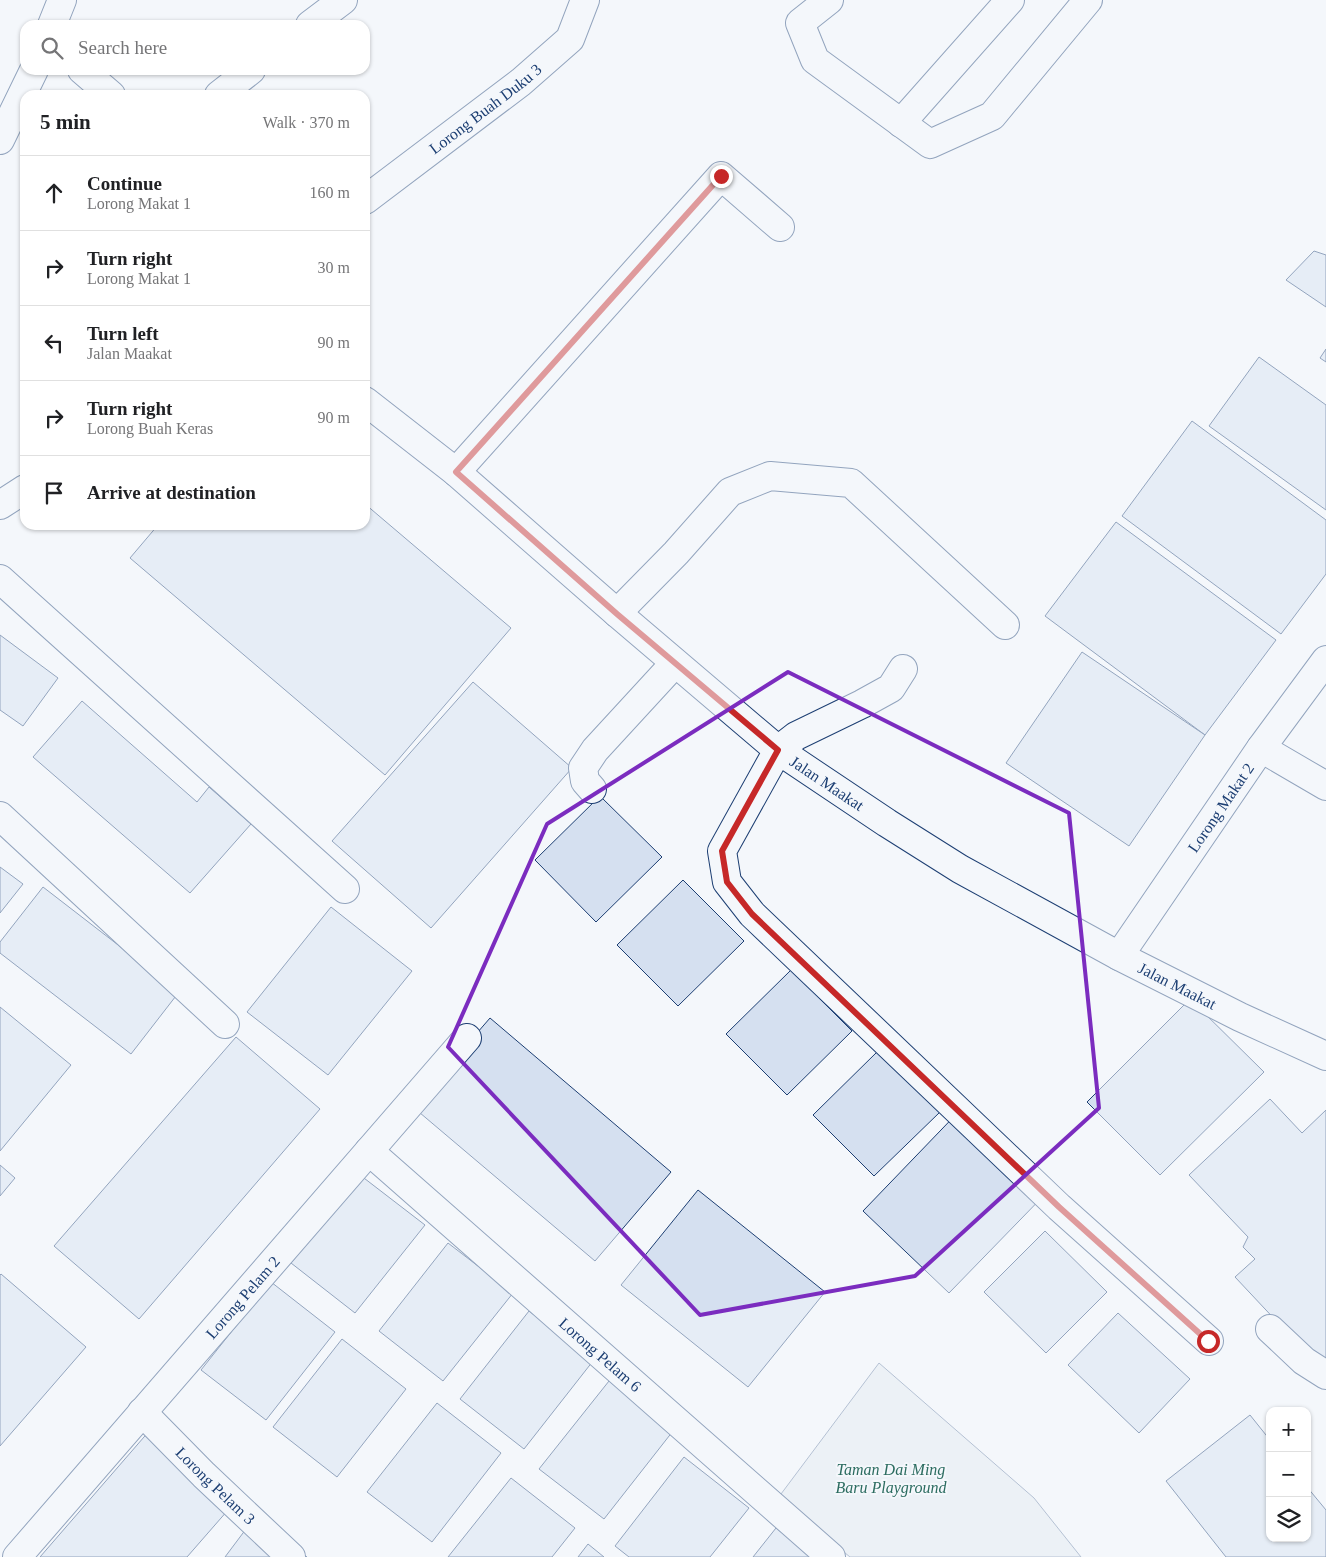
<!DOCTYPE html>
<html lang="en">
<head>
<meta charset="utf-8">
<style>
  :root { --surface:#fff; --page:#f6f6f6; --text:#202124; --muted:#757577; --line:#e0e0e0 }
  body { margin:0; font-family:"Times New Roman",serif; background:var(--page); color:var(--text) }
  .controls { position:absolute; right:15px; bottom:15px; display:grid; overflow:hidden; border-radius:10px; box-shadow:0 1px 4px #0004 }
  .controls button { width:45px; height:45px; display:grid; place-items:center; padding:0; border:0; border-bottom:1px solid var(--line); background:var(--surface); color:var(--text); font:25px sans-serif }
  .stop { position:absolute; width:15px; height:15px; margin:-11px; border:4px solid #c62828; border-radius:50%; background:#fff }
  .stop.end { background:#c62828; border-color:#fff; box-shadow:0 1px 5px #0008 }
  .list { margin:0; padding:0; list-style:none }
  h2 { display:flex; justify-content:space-between; align-items:center; height:65px; margin:0; padding:0 20px; font-size:21px }
  h2 small { font-size:16px; font-weight:400; color:var(--muted) }
  .list li { display:grid; grid-template-columns:32px 1fr auto; gap:15px; align-items:center; box-sizing:border-box; height:75px; padding:0 20px; border-top:1px solid var(--line) }
  .list b { display:block; font-size:19px; white-space:nowrap }
  .list p { margin:0; font-size:16px; white-space:nowrap; color:var(--muted) }
  .list em { font-size:16px; font-style:normal; color:var(--muted) }
  .icon { flex:none; width:28px; height:28px; fill:none; stroke:currentColor; stroke-width:2; stroke-linecap:round; stroke-linejoin:round }
  .map { position:relative; flex:none; width:1326px; height:1557px; overflow:hidden }
  .search { position:absolute; background:var(--surface); box-shadow:0 1px 4px #0004; left:20px; top:20px; width:350px; height:55px; display:flex; align-items:center; gap:12px; box-sizing:border-box; padding:0 18px; border-radius:15px; color:var(--muted); font-size:19px }
  .panel { position:absolute; background:var(--surface); box-shadow:0 1px 4px #0004; left:20px; top:90px; width:350px; height:440px; border-radius:15px }
  .map>svg:first-child { display:block }
  .green { fill:#e3e9f0; stroke:#687fa3 }
  .building { fill:#d5e0f0; stroke:#1d3f73 }
  .lines { fill:none; stroke-linecap:round; stroke-linejoin:round }
  .minor-casing { stroke:#1d3f73; stroke-width:30 }
  .minor { stroke:#f4f7fb; stroke-width:28 }
  .route { stroke:#c62828; stroke-width:6 }
  .marked { fill:none; stroke:#7b2cbf; stroke-width:4; stroke-linejoin:round }
  .labels { text-anchor:middle; dominant-baseline:central; stroke-width:4; stroke-linejoin:round; paint-order:stroke }
  .street-label { font-size:16px; fill:#1d3f73; stroke:#f4f7fb }
  .park-label { font-size:16px; font-style:italic; fill:#2c6c60; stroke:#f4f7fb }
</style>
</head>
<body>
<div class="map">
<svg width="1326" height="1557" viewBox="0 0 1326 1557">
  <rect width="100%" height="100%" fill="#f4f7fb"/>
  <!-- green -->
  <path class="green" d="M879,1363L1034,1498L1081,1557H850L778,1498Z"/>
  <!-- building -->
  <g class="building">
    <path d="M1314,251L1326,255V307L1286,280Z"/>
    <path d="M1326,349V362L1320,358Z"/>
    <path d="M1259,357L1326,405V510L1209,426Z"/>
    <path d="M1192,421L1326,520V574L1281,634L1122,516Z"/>
    <path d="M365,504L511,628L385,775L130,558L158,525H365Z"/>
    <path d="M1116,522L1276,640L1205,735L1045,616Z"/>
    <path d="M0,635L58,678L23,726L0,710Z"/>
    <path d="M1082,652L1205,735L1129,846L1006,763Z"/>
    <path d="M473,682L572,768L431,928L332,841Z"/>
    <path d="M82,701L197,802L209,787L251,824L190,893L33,757Z"/>
    <path d="M600,796L662,857L596,922L535,860Z"/>
    <path d="M0,867L23,884L0,913Z"/>
    <path d="M683,880L744,941L678,1006L617,945Z"/>
    <path d="M43,887L179,992L131,1054L0,953V942Z"/>
    <path d="M331,907L412,971L328,1075L247,1012Z"/>
    <path d="M791,970L852,1031L787,1095L726,1034Z"/>
    <path d="M1190,999L1264,1072L1160,1175L1087,1102Z"/>
    <path d="M0,1007L71,1065L0,1151Z"/>
    <path d="M490,1018L671,1172L595,1261L413,1107Z"/>
    <path d="M236,1037L320,1109L139,1319L54,1246Z"/>
    <path d="M878,1051L940,1112L874,1176L813,1115Z"/>
    <path d="M1270,1099L1302,1133L1326,1110V1374L1235,1277L1255,1259L1243,1247L1248,1237L1189,1175Z"/>
    <path d="M967,1103L1054,1185L949,1293L863,1211Z"/>
    <path d="M0,1165L15,1178L0,1196Z"/>
    <path d="M360,1175L425,1225L355,1313L291,1263Z"/>
    <path d="M698,1190L825,1292L748,1387L621,1285Z"/>
    <path d="M1045,1231L1107,1292L1046,1353L984,1292Z"/>
    <path d="M448,1243L513,1293L443,1381L379,1331Z"/>
    <path d="M1,1274L86,1347L0,1446V1275Z"/>
    <path d="M271,1282L335,1332L266,1420L201,1370Z"/>
    <path d="M529,1311L593,1361L524,1449L460,1399Z"/>
    <path d="M1118,1313L1190,1379L1139,1433L1068,1365Z"/>
    <path d="M342,1339L406,1389L337,1477L273,1427Z"/>
    <path d="M609,1381L673,1431L604,1519L539,1469Z"/>
    <path d="M437,1403L501,1453L432,1542L367,1492Z"/>
    <path d="M1250,1415L1270,1440V1538H1307V1487L1326,1510V1557H1226L1166,1481Z"/>
    <path d="M157,1422L242,1494L187,1557H40Z"/>
    <path d="M684,1457L749,1508L710,1557H629L615,1546Z"/>
    <path d="M511,1478L575,1528L552,1557H448Z"/>
    <path d="M255,1517L307,1557H225Z"/>
    <path d="M776,1528L813,1557H753Z"/>
    <path d="M588,1544L604,1557H578Z"/>
  </g>
  <g class="lines">
    <!-- minor casing -->
    <g class="minor-casing">
      <g id="minor">
        <path d="M829,0L800,23L815,60L930,144L992,116L1088,0"/>
        <path d="M52,25L62,0"/>
        <path d="M310,25L343,0"/>
        <path d="M82,70L111,95"/>
        <path d="M219,95L251,70"/>
        <path d="M901,123L1010,0"/>
        <path d="M0,140L34,70"/>
        <path id="s1" d="M365,200L521,82L570,39L585,0"/>
        <path id="s2" d="M365,401L456,472L617,613L778,750L887,823L960,869L1119,956L1240,1017L1326,1056"/>
        <path d="M456,472L721,176L780,227"/>
        <path d="M0,505L25,489"/>
        <path d="M0,579L345,889"/>
        <path d="M617,613L676,553L730,492L770,476L851,483L1005,625"/>
        <path d="M903,669L891,688L862,704L796,736L778,750L722,851L727,882L752,914L1059,1207L1209,1341"/>
        <path d="M1261,748L1326,786"/>
        <path d="M592,789L585,781L583,768L595,750L675,663"/>
        <path d="M0,816L225,1024"/>
        <path id="s3" d="M1119,956L1261,748L1326,660"/>
        <path id="s4" d="M369,1151L831,1557"/>
        <path d="M1270,1329L1304,1361L1326,1375"/>
        <path id="s5" d="M142,1412L204,1475L291,1557"/>
        <path id="s6" d="M17,1557L467,1038"/>
      </g>
    </g>
    <!-- minor -->
    <use href="#minor" class="minor"/>
  </g>
  <g class="lines">
    <!-- route -->
    <path class="route" d="M721,176L456,472L617,614L778,750L722,851L727,882L752,914L1059,1207L1208,1341"/>
  </g>
  <!-- marked area -->
  <path d="M0 0H1326V1557H0ZM788,672L1069,813L1099,1108L915,1276L700,1315L448,1047L547,824Z" fill="#f4f7fb" fill-opacity=".55" fill-rule="evenodd"/>
  <path class="marked" d="M788,672L1069,813L1099,1108L915,1276L700,1315L448,1047L547,824Z"/>
  <g class="labels">
    <!-- street labels -->
    <g class="street-label">
      <text stroke="none"><textPath href="#s1" startOffset="151">Lorong Buah Duku 3</textPath></text>
      <text stroke="none"><textPath href="#s2" startOffset="600">Jalan Maakat</textPath></text>
      <text stroke="none"><textPath href="#s3" startOffset="180">Lorong Makat 2</textPath></text>
      <text stroke="none"><textPath href="#s2" startOffset="1005">Jalan Maakat</textPath></text>
      <text stroke="none"><textPath href="#s6" startOffset="344">Lorong Pelam 2</textPath></text>
      <text stroke="none"><textPath href="#s4" startOffset="308">Lorong Pelam 6</textPath></text>
      <text stroke="none"><textPath href="#s5" startOffset="104">Lorong Pelam 3</textPath></text>
    </g>
    <!-- park labels -->
    <g class="park-label">
      <text x="891" y="1469">Taman Dai Ming<tspan x="891" dy="18">Baru Playground</tspan></text>
    </g>
  </g>
</svg>
<div class="controls">
<button>+</button>
<button>−</button>
<button><svg class="icon" aria-label="layers" viewBox="0 0 24 24"><path d="M12 4l9 5-9 5-9-5zM3 14l9 5 9-5"/></svg></button>
</div>
<div class="stop" style="left:1208px;top:1341px"></div>
<div class="stop end" style="left:721px;top:176px"></div>
<div class="search"><svg class="icon" aria-label="search" viewBox="0 0 24 24"><circle cx="10" cy="10" r="6"/><path d="M15 15l6 6"/></svg>Search here</div>
<section class="panel">
<h2>5 min<small>Walk · 370 m</small></h2>
<ul class="list">
<li><svg class="icon" aria-label="ahead" viewBox="0 0 24 24"><path d="M12 20V5M6 11l6-6 6 6"/></svg><div><b>Continue</b><p>Lorong Makat 1</p></div><em>160 m</em></li>
<li><svg class="icon" aria-label="right" viewBox="0 0 24 24"><path d="M7 20v-9h11M14 6l5 5-5 5"/></svg><div><b>Turn right</b><p>Lorong Makat 1</p></div><em>30 m</em></li>
<li><svg class="icon" aria-label="left" viewBox="0 0 24 24"><path d="M17 20v-9H6M10 6l-5 5 5 5"/></svg><div><b>Turn left</b><p>Jalan Maakat</p></div><em>90 m</em></li>
<li><svg class="icon" aria-label="right" viewBox="0 0 24 24"><path d="M7 20v-9h11M14 6l5 5-5 5"/></svg><div><b>Turn right</b><p>Lorong Buah Keras</p></div><em>90 m</em></li>
<li><svg class="icon" aria-label="arrive" viewBox="0 0 24 24"><path d="M6 21V4h12l-3 4 3 4H6"/></svg><div><b>Arrive at destination</b></div></li>
</ul>
</section>
</div>
</body>
</html>
